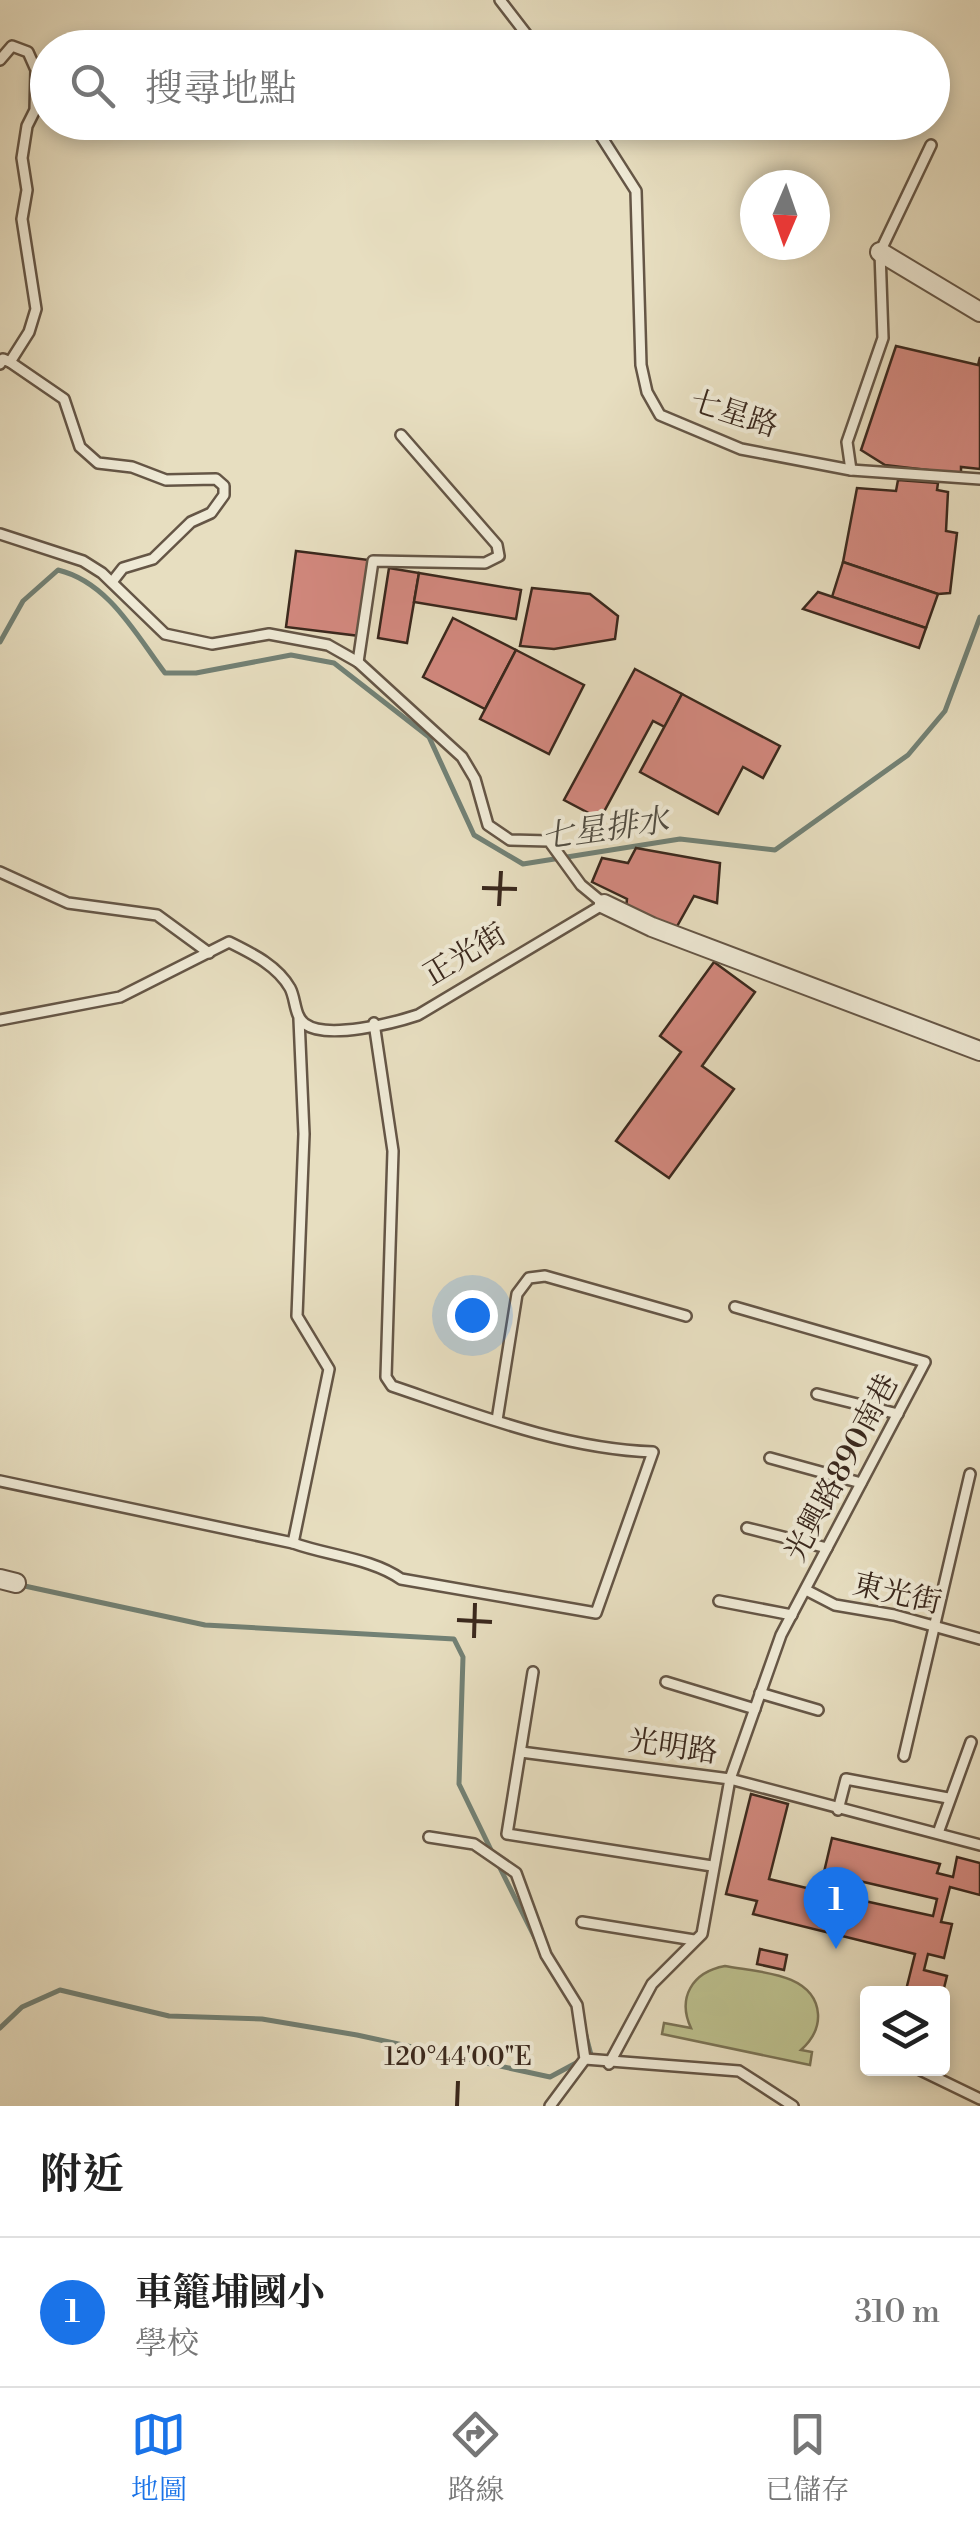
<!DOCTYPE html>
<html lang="zh-TW">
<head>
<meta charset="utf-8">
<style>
  :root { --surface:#fff; --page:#f2f2f2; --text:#222; --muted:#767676; --line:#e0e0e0; --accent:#1a73e8 }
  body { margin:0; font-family:"Libre Bodoni","Noto Serif TC",serif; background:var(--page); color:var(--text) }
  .controls { position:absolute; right:30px; bottom:30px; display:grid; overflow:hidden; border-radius:10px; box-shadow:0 5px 15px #0003 }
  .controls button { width:90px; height:90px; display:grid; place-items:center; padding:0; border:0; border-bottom:2px solid var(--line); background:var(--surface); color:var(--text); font:50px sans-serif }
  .compass { position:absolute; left:740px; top:170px; width:90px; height:90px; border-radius:50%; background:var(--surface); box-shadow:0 5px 15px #0003; rotate:182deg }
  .you { position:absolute; left:472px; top:1315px; width:35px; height:35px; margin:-25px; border:8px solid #fff; border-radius:50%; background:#1a73e8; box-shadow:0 0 0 15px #1a73e833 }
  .badge { display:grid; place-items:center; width:65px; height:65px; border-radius:50%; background:var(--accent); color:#fff; font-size:32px; font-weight:700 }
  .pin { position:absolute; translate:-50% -82px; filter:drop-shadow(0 2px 5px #0008) }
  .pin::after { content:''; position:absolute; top:52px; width:35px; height:30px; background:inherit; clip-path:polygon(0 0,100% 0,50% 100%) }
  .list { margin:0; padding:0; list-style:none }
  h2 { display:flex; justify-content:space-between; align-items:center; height:130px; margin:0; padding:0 40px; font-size:42px }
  h2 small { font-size:32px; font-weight:400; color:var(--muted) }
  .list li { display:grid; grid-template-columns:65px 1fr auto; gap:30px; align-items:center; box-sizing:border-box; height:150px; padding:0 40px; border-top:2px solid var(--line) }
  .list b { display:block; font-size:38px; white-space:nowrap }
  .list p { margin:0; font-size:32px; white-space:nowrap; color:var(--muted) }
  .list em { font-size:32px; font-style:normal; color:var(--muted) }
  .icon { flex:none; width:55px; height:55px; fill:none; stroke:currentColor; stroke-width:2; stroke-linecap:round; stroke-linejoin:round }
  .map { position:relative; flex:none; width:980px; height:2106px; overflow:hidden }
  .search { position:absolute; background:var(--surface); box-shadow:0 5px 15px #0003; left:30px; right:30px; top:30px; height:110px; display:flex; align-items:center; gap:25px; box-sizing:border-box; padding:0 35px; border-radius:55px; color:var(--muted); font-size:38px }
  .sheet { height:280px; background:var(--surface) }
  nav { display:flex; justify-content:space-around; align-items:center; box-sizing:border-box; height:140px; border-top:2px solid var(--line); background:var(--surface); font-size:28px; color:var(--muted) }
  nav a { display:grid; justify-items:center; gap:5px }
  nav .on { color:var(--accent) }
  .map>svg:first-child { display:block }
  .green { fill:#bcc08e; stroke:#7b7456; stroke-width:2.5 }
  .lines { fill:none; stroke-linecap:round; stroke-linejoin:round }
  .stream { stroke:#728175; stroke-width:5 }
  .building { fill:#d2887e; stroke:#3a281d; stroke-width:2.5; fill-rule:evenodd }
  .service-casing { stroke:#655646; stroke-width:14 }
  .minor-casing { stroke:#655646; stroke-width:22 }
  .service { stroke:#efead6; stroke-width:9 }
  .minor { stroke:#efead6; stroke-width:18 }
  .ticks { fill:none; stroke:#3a281d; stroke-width:4 }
  .labels { text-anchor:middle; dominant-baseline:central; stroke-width:8; stroke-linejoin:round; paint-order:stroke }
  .street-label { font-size:30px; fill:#3a281d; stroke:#efead6 }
  .water-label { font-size:32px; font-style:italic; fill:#514d42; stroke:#efead6 }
  .ticks-label { font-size:25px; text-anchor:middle; fill:#3a281d; stroke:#efead6; stroke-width:8; stroke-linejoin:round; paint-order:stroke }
</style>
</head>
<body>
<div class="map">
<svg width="980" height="2106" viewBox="0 0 980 2106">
  <rect width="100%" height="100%" fill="#e7dec0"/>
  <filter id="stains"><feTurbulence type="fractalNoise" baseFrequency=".002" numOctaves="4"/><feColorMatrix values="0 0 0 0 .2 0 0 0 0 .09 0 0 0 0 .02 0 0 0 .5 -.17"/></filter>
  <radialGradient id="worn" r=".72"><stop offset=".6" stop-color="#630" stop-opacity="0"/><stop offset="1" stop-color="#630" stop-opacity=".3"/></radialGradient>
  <!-- green -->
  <path class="green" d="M725,1966C756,1972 815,1972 818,2014C819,2029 812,2040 801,2050L812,2052L810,2065L662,2034L664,2023L691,2028C677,1998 692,1972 725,1966Z"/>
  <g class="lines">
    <!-- stream -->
    <g class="stream">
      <path d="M0,642L23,601L58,570C108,582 135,633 165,673H196L291,655L334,663L429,737L474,835L523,864L680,839L775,850L908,755L945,711L980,617"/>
      <path d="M20,1585L205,1625L454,1639L463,1657L459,1784L493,1854"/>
      <path d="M498,1864L540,1948"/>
      <path d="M0,2028L22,2007L60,1990L169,2016L262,2019L357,2035L550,2077L591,2055L585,2032"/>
    </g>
  </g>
  <!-- building -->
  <g class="building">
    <path d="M896,346L978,365L980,357V469L961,467V474L885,465L861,450Z"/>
    <path d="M898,480L938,483L937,490L948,492L946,531L957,533L950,593L938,594L843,562L857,488L896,491Z"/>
    <path d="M296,551L369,560L360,636L286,627Z"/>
    <path d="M843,562L938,594L926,628L832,597Z"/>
    <path d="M389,568L419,573L407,643L378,638Z"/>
    <path d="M419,573L521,590L516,619L414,602Z"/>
    <path d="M532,588L590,594L618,616L615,639L554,649L520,646Z"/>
    <path d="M818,592L926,628L919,648L803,609Z"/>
    <path d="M453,618L516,650L485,709L423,677Z"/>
    <path d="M516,650L584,685L549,754L480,719Z"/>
    <path d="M635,669L682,694L665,727L653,721L600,819L564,800Z"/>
    <path d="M682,694L780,746L763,778L743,767L718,814L640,772Z"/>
    <path d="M636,848L720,863L717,903L694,896L675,930L626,908L627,899L592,882L602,858L628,863Z"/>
    <path d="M714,962L755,992L702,1066L734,1089L669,1178L616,1141L681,1052L660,1036Z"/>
    <path d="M751,1794L788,1804L769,1879L840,1896L844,1877L824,1872L832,1838L940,1864L937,1873L953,1877L957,1857L980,1863V1895L950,1887L941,1922L952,1924L944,1958L928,1954L924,1970L947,1976L942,1996L905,1994L915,1954L753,1914L757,1901L726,1894ZM855,1880L937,1899L933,1916L851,1898Z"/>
    <path d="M760,1949L787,1955L784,1970L757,1964Z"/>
  </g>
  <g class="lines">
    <!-- service casing -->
    <g class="service-casing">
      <g id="service">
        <path d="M500,0L537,48"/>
        <path d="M0,60L12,46L28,52L36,70L35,110L27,126L22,158L27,190L22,219L36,309L29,332L10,362"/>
        <path d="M592,122L636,191L641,365L647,392L660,415L741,449L851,470L980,479"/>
        <path d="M0,364L3,359L10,362L64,399L80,447L98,463L132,467L166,480L216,479L224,486V495L211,513L191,522L153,559L123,568L112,582"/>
        <path d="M851,470L847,442L883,338L880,252L931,145"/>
        <path d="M0,534L83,561L102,573L165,634L212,644L269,634L328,645L358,662L462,757L475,779L488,825L510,840L549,841L581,885L604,904L418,1015C394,1023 327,1040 305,1024C294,1016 296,999 290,988C277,965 251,953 229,942L120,997L0,1020"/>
        <path d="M358,662L373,561L485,563L499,556L497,545L401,435"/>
        <path d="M0,872L68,903L157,915L209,953"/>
        <path d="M735,1307L925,1362L781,1635L730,1779L980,1845"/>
        <path d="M817,1394L898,1414"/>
        <path d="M497,1420L517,1294L529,1278L545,1276L686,1316"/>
        <path d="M770,1458L861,1483"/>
        <path d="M0,1481L293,1543C329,1556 371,1558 401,1579L596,1613L653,1452C564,1449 475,1414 392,1386L386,1377L393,1151L374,1023"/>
        <path d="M747,1528L827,1548"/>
        <path d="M293,1543L329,1369L297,1316L304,1134L299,1019"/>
        <path d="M806,1590L835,1605L894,1615L980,1639"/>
        <path d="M719,1601L792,1615"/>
        <path d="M533,1672L507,1834L712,1866"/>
        <path d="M666,1682L755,1709"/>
        <path d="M760,1693L818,1710"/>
        <path d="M521,1752L730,1779L702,1934L652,1984L609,2064"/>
        <path d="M904,1756L970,1474"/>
        <path d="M838,1810L846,1779L948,1798"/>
        <path d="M938,1833L971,1742"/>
        <path d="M429,1837L474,1844L516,1873L546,1955L577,2005L585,2059L550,2106"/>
        <path d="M582,1922L694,1940"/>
        <path d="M585,2059L739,2071L793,2106"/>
        <path d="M916,2068L980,2099"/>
      </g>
    </g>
    <!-- minor casing -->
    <g class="minor-casing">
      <g id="minor">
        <path d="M880,252L980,312"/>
        <path d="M604,904L652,927L980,1051"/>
        <path d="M0,1579L16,1583"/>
      </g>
    </g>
    <!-- service -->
    <use href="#service" class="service"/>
    <!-- minor -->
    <use href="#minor" class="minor"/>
  </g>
  <!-- ticks -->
  <path class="ticks" d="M482,888L517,889M499,906L501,871M457,1620L492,1622M474,1638L475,1603M457,2106L458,2081"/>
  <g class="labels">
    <!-- street labels -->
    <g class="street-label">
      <text transform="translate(734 414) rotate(18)">七星路</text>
      <text transform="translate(465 955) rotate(-31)">正光街</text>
      <text transform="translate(842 1468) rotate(-62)">光興路890南巷</text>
      <text transform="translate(897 1594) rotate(13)">東光街</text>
      <text transform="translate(673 1747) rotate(8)">光明路</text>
    </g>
    <!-- water labels -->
    <g class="water-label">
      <text transform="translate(605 829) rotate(-8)">七星排水</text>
    </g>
  </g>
  <g class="ticks-label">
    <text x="458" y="2065">120°44'00"E</text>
  </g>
  <rect width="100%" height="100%" filter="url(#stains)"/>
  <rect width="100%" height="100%" fill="url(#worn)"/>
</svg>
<div class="controls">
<button><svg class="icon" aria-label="layers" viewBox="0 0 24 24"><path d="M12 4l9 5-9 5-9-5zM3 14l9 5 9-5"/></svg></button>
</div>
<svg class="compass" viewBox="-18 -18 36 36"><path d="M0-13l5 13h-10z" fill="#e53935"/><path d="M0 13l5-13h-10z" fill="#767676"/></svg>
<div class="you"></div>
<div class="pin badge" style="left:836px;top:1949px">1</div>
<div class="search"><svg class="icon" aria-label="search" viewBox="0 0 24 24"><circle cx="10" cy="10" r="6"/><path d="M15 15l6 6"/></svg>搜尋地點</div>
</div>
<section class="sheet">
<h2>附近<small></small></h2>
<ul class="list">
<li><span class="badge">1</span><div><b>車籠埔國小</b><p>學校</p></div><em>310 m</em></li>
</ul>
</section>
<nav>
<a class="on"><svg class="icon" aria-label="map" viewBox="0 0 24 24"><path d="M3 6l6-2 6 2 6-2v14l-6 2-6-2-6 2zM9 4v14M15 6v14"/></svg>地圖</a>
<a><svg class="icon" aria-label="directions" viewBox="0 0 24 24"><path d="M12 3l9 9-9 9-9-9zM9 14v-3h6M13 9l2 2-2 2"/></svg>路線</a>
<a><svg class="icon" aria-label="saved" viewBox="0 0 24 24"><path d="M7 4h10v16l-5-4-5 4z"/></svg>已儲存</a>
</nav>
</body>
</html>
